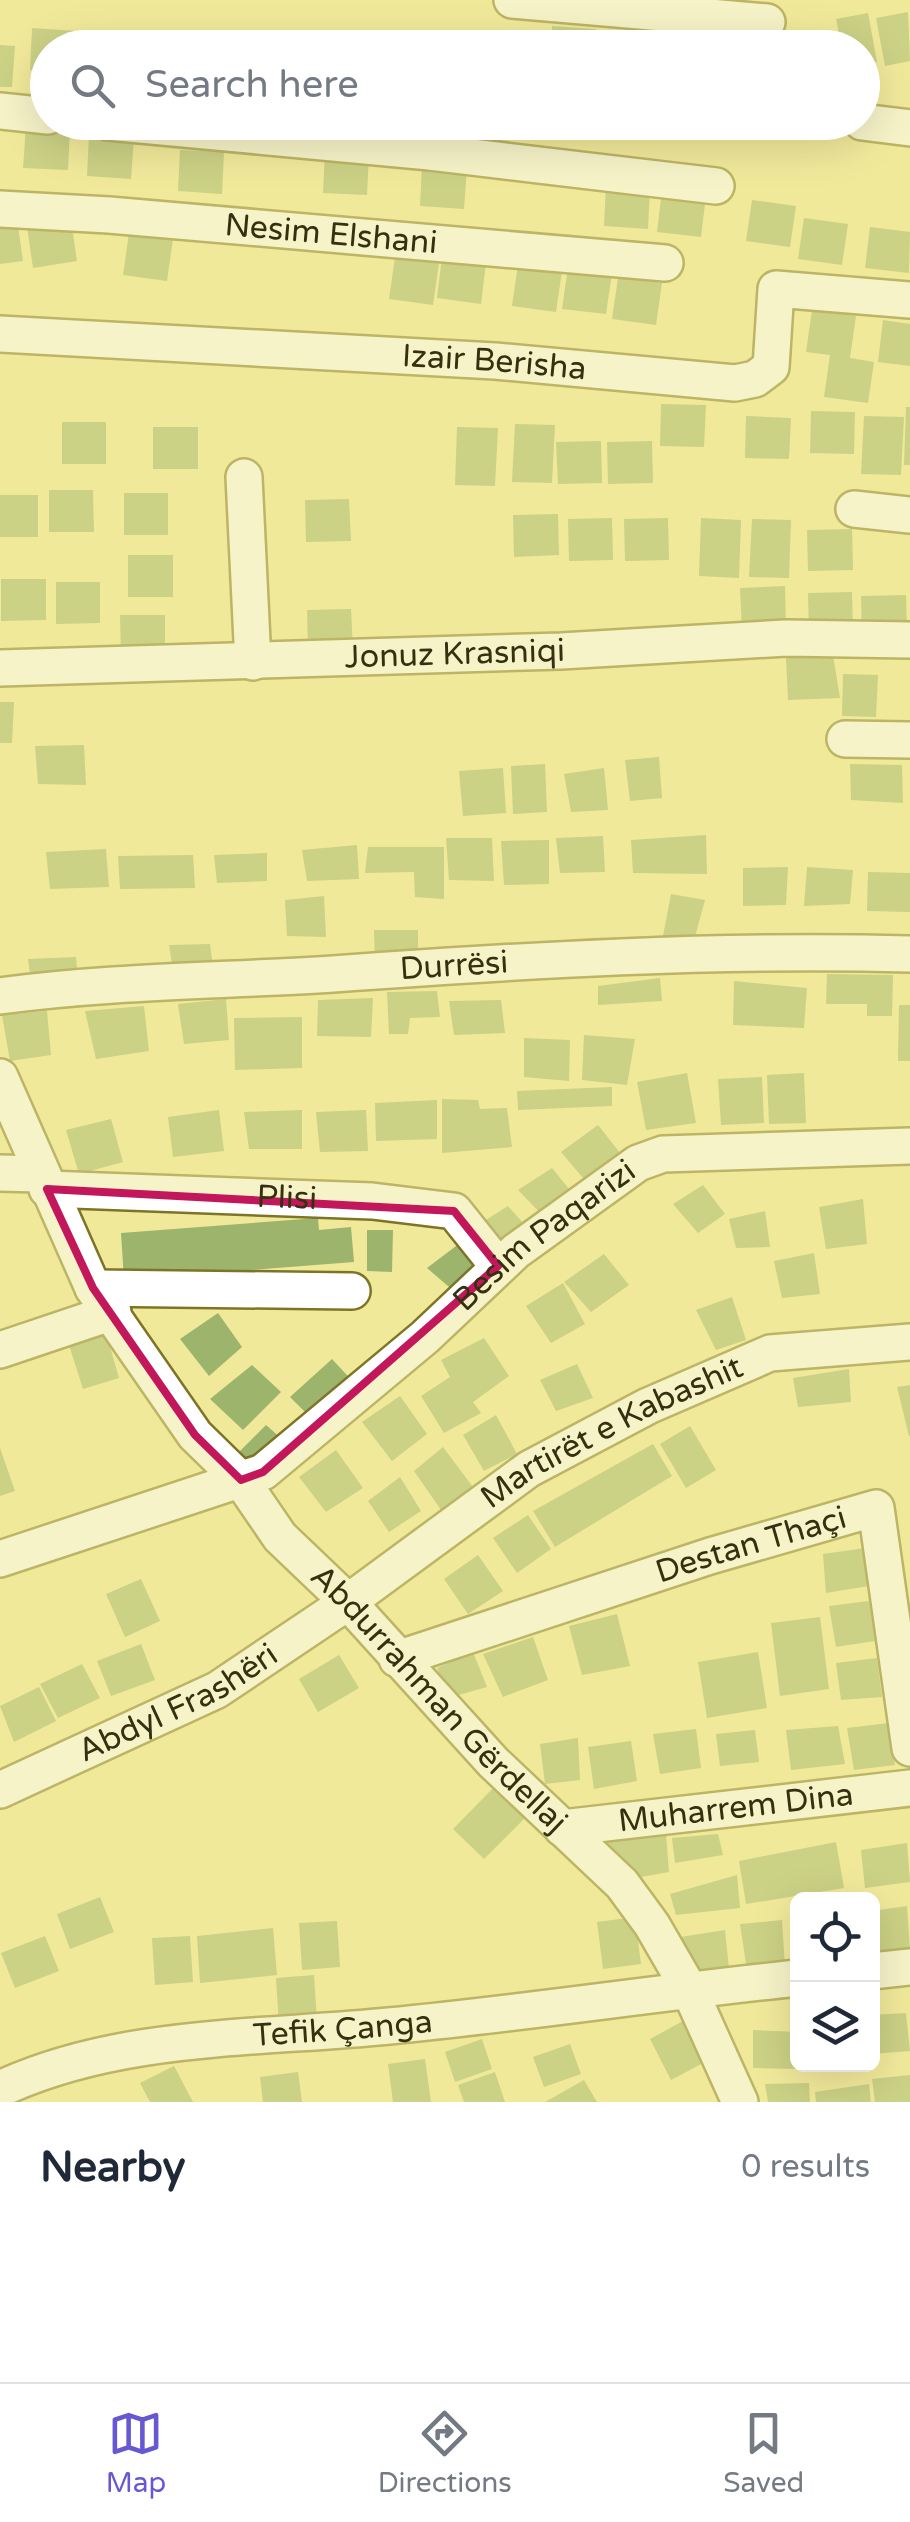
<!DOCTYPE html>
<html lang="en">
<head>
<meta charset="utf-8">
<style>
  :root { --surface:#fff; --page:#f6f6f7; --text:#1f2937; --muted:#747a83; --line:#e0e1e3; --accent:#6658d2 }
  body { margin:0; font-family:"Varela Round",sans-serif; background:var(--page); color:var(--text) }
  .controls { position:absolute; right:30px; bottom:30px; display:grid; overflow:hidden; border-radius:15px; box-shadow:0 10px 40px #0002 }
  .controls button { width:90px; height:90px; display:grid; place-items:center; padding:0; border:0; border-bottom:2px solid var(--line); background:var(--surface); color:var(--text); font:50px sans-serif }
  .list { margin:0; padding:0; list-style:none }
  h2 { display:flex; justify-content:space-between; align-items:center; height:130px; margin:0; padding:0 40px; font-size:42px }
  h2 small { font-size:32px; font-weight:400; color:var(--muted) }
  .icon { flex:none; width:55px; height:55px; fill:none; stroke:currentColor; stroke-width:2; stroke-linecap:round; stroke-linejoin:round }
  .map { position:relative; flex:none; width:910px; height:2102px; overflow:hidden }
  .search { position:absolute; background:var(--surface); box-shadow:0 10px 40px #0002; left:30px; right:30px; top:30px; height:110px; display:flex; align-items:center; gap:25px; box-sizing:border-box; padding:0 35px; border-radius:55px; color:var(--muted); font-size:38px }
  .sheet { height:280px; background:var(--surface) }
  nav { display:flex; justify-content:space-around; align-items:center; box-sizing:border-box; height:140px; border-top:2px solid var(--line); background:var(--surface); font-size:28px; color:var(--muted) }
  nav a { display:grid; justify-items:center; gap:5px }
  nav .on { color:var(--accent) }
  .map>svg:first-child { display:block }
  .building { fill:#9db46c }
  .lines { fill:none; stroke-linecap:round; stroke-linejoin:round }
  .minor-casing { stroke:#7d7525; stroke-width:40 }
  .minor { stroke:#fff; stroke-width:35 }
  .marked { fill:none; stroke:#c2185b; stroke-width:8; stroke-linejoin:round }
  .labels { text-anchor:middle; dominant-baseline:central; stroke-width:8; stroke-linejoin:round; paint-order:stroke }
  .street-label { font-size:32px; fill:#353110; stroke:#fef6a7 }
</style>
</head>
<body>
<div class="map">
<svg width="910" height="2102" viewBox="0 0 910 2102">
  <rect width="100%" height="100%" fill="#f1e99a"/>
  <!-- building -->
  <g class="building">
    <path d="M908,12L910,61L885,66L876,18Z"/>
    <path d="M868,13L877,62L862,64V48H842L836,19Z"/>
    <path d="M647,19L691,22L690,48H646Z"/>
    <path d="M552,26L596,29L595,48H551Z"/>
    <path d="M32,28L76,31L75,48H48V71L30,70Z"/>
    <path d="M90,34L134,36L133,48H89Z"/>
    <path d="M140,38L184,41V48H139Z"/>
    <path d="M0,45L15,46L12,87H0Z"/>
    <path d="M617,122H662L661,134L617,132Z"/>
    <path d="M671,122H715L714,135L670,133Z"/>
    <path d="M26,126L70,129L68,170L23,168Z"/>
    <path d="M89,135L134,137L131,179L87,176Z"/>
    <path d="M180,150L224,152L222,194L178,191Z"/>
    <path d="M325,151L369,154L367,195L323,193Z"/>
    <path d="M422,165L467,167L464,209L420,206Z"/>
    <path d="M606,185L650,187L648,229L604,226Z"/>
    <path d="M662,190L706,196L701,237L657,232Z"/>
    <path d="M752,200L796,206L790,247L746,241Z"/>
    <path d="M804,218L848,224L842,265L798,259Z"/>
    <path d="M17,219L23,261L0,264V222Z"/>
    <path d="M71,220L77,261L33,268L27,227Z"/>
    <path d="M870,227L910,232L909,273L865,268Z"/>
    <path d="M129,233L173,239L167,281L123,275Z"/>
    <path d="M395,257L439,263L433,305L389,299Z"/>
    <path d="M442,257L486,263L481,304L437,298Z"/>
    <path d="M518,265L562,271L556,312L512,306Z"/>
    <path d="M568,267L612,273L606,314L562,309Z"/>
    <path d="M618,278L662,283L656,325L612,319Z"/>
    <path d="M812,310L856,316L850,358L874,362L868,403L824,397L830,355L806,352Z"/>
    <path d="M883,320L910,324V366L878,362Z"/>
    <path d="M661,404L706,405L704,447L660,446Z"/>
    <path d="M906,407H910V465H904Z"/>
    <path d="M811,411L855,412L854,454L810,453Z"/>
    <path d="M746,416L791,418L789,459L745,458Z"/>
    <path d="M864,416L904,417L901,475L861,474Z"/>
    <rect x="62" y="422" width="44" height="42"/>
    <path d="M515,424L555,425L552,483L512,482Z"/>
    <rect x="153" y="427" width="45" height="42"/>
    <path d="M457,427L498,428L495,486L455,485Z"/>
    <path d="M601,441L602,483L558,484L556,442Z"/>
    <path d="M652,441L653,483L608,484L607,442Z"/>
    <path d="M49,490H93L94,532H49Z"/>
    <rect x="124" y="493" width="44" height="42"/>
    <rect x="0" y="495" width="38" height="42"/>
    <path d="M349,499L351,541L306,542L305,500Z"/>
    <path d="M558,514L559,555L514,557L513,515Z"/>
    <path d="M612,518L613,560L569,561L568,519Z"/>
    <path d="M668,518L669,560L625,561L624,519Z"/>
    <path d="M701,518L741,520L739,578L699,576Z"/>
    <path d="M752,519L791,520L789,578L749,577Z"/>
    <path d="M852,529L853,570L808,571L807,530Z"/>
    <rect x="128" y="555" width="45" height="42"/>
    <path d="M1,579H46V620L1,621Z"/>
    <path d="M56,582H100V623L56,624Z"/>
    <path d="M785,586L786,628L742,629L740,588Z"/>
    <path d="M852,592L853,634L809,635L808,593Z"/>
    <path d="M906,595L907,636L862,637L861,596Z"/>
    <path d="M351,609L353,650L308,651L307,610Z"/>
    <path d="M120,615H165V657H121Z"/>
    <path d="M833,655L840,698L788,700L786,657Z"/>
    <path d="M843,674L878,675L876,717L842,716Z"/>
    <path d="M0,702H14L12,743H0Z"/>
    <path d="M84,745L86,785L38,784L35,746Z"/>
    <path d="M659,757L662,798L630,801L625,760Z"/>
    <path d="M545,764L547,812L513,814L511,766Z"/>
    <path d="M850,764L902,765L903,803L851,800Z"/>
    <path d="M503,768L506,813L463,816L459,771Z"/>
    <path d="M604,768L608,810L571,812L564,774Z"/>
    <path d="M706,835L707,874L633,873L631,840Z"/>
    <path d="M603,836L605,872L560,873L556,838Z"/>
    <path d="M446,838H492L494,881L449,880Z"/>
    <path d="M549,840V884L504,885L501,841Z"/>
    <path d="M357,845L359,879L307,881L302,850Z"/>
    <path d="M368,847H444V899L415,897L414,872L365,873Z"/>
    <path d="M106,849L109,887L50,889L46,852Z"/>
    <path d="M267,853V881L217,883L214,855Z"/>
    <path d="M193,855L195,888L120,889L118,856Z"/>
    <path d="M788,867L786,905L743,906V868Z"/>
    <path d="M807,867L853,870L850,904L804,906Z"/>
    <path d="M868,872L910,873V912L867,911Z"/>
    <path d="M671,894L705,900L693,944L663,936Z"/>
    <path d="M324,896L326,937L287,936L285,900Z"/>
    <path d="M374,930H418V961L375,964Z"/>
    <path d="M210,944L214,974L174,976L169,945Z"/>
    <path d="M76,957L78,980L31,981L28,959Z"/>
    <path d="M827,974L893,975L892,1016H867V1004H826Z"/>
    <path d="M660,978L662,1001L598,1005V986Z"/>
    <path d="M734,981L807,988L804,1028L733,1025Z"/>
    <path d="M437,991L440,1017L410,1018L408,1034H389L387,992Z"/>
    <path d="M373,998L371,1037L317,1036L318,1000Z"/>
    <path d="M226,999L229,1040L184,1044L178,1004Z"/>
    <path d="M501,1000L505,1033L454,1035L449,1001Z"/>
    <path d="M899,1005H910V1061H898Z"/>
    <path d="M144,1006L149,1051L96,1059L85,1011Z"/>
    <path d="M47,1011L51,1055L10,1061L2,1015Z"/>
    <path d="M302,1017V1068L235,1070L234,1018Z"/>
    <path d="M584,1035L635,1039L627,1085L582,1080Z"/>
    <path d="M524,1038L570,1040L569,1081L524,1077Z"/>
    <path d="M687,1073L696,1123L646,1130L637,1082Z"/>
    <path d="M804,1073L806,1123L769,1124L767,1075Z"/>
    <path d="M762,1077L764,1123L721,1125L718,1079Z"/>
    <path d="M612,1087V1106L518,1110L517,1091Z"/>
    <path d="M442,1099L478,1100L480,1109L507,1108L512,1147L442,1153Z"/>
    <path d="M437,1100V1139L376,1141L375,1103Z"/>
    <path d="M219,1110L224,1151L173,1157L168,1117Z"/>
    <path d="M302,1110V1149H249L244,1112Z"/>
    <path d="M366,1110L368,1151L320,1152L316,1112Z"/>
    <path d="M111,1119L123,1162L79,1174L66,1130Z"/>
    <path d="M598,1125L628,1163L594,1191L561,1152Z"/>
    <path d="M552,1168L578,1200L547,1220L518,1190Z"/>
    <path d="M703,1185L725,1214L698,1233L673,1204Z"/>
    <path d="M863,1199L867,1244L826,1249L819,1207Z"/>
    <path d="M508,1206L533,1234L504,1259L478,1225Z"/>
    <path d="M765,1211L770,1247L736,1248L729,1219Z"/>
    <path d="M318,1218L319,1230L351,1227L354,1262L124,1280L121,1233Z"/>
    <path d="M367,1230H393L392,1272L367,1271Z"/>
    <path d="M464,1240L491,1271L463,1299L427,1268Z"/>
    <path d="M814,1253L820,1294L782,1298L774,1261Z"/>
    <path d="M604,1254L629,1285L591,1312L564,1282Z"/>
    <path d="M563,1283L585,1324L551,1343L526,1306Z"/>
    <path d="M732,1297L746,1340L716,1350L696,1310Z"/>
    <path d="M218,1313L242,1347L209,1376L180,1339Z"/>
    <path d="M106,1333L119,1378L83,1389L69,1345Z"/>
    <path d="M484,1338L509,1376L473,1402L481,1413L444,1433L421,1396L450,1377L441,1360Z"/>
    <path d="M332,1359L357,1386L317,1424L290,1397Z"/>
    <path d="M577,1364L593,1398L556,1411L540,1380Z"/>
    <path d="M252,1365L281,1392L243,1430L210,1399Z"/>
    <path d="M849,1369L851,1402L798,1407L793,1378Z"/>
    <path d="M910,1385V1436H909L897,1387Z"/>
    <path d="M400,1396L427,1434L392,1461L362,1422Z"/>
    <path d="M496,1415L517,1454L484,1471L463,1435Z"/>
    <path d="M266,1425L290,1446L259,1471L238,1453Z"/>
    <path d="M690,1426L716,1470L686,1488L660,1444Z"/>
    <path d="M653,1444L672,1476L555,1547L533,1511Z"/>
    <path d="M443,1447L473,1487L441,1510L414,1471Z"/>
    <path d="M0,1448L15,1491L0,1496Z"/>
    <path d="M336,1450L363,1488L326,1512L299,1477Z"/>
    <path d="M400,1477L421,1511L389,1532L368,1501Z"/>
    <path d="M528,1515L551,1549L517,1573L493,1538Z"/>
    <path d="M865,1548L869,1586L826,1593L823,1554Z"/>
    <path d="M478,1555L503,1591L468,1614L444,1579Z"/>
    <path d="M141,1579L160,1621L125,1637L106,1594Z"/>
    <path d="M869,1601L875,1641L836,1647L829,1606Z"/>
    <path d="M617,1614L630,1666L582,1675L569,1626Z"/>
    <path d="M820,1617L829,1689L780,1696L771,1623Z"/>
    <path d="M533,1637L548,1680L503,1697L483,1654Z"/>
    <path d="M141,1644L155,1680L111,1696L97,1661Z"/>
    <path d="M473,1652L487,1687L448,1698L437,1668Z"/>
    <path d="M758,1652L767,1708L707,1718L698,1662Z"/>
    <path d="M339,1655L359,1688L318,1712L299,1679Z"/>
    <path d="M877,1658L882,1697L841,1700L836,1663Z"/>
    <path d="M82,1664L100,1698L58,1718L40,1684Z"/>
    <path d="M39,1687L56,1721L14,1742L0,1706Z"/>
    <path d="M889,1723L895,1765L854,1770L847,1728Z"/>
    <path d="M838,1726L845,1764L791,1770L786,1730Z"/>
    <path d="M696,1729L701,1768L660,1774L653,1734Z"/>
    <path d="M755,1730L759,1762L720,1766L716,1734Z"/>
    <path d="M578,1738L580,1780L545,1784L540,1744Z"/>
    <path d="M631,1741L637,1781L594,1789L588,1747Z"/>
    <path d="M497,1784L528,1815L484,1859L453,1829Z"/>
    <path d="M666,1833L669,1872L630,1879L603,1849L609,1839Z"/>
    <path d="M718,1834L723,1855L675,1863L672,1838Z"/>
    <path d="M836,1842L844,1888L746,1904L739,1861Z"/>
    <path d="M907,1843L910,1882L865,1888L861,1850Z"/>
    <path d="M737,1875L740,1908L676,1915L670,1894Z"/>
    <path d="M100,1897L114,1932L70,1949L57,1914Z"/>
    <path d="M907,1906L910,1950L874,1952L872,1911Z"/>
    <path d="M635,1917L641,1964L603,1969L597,1922Z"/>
    <path d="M782,1920L785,1968L747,1970L740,1924Z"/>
    <path d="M337,1921L340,1967L302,1970L299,1923Z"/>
    <path d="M273,1928L277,1975L200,1983L197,1936Z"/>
    <path d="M725,1930L729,1969L687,1974L680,1937Z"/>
    <path d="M45,1936L59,1971L15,1988L1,1953Z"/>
    <path d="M190,1936L193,1982L155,1985L152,1938Z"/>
    <path d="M314,1975L317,2022L279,2025L276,1978Z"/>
    <path d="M906,2013L910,2051L872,2054V2015Z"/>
    <path d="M683,2021L705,2062L671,2080L650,2039Z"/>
    <path d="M753,2030L798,2032L797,2069L753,2068Z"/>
    <path d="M482,2039L492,2069L455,2082L445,2052Z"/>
    <path d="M570,2044L581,2074L544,2087L533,2057Z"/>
    <path d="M425,2059L431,2102H393L388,2064Z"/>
    <path d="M174,2066L193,2102H150L140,2083Z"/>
    <path d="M298,2072L302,2102H263L260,2077Z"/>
    <path d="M495,2072L505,2102H464L458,2085Z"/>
    <path d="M910,2075V2102H875L872,2079Z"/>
    <path d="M584,2080L597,2102H545Z"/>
    <path d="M809,2083L810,2102H768L765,2084Z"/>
    <path d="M869,2084L871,2102H816L815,2092Z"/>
  </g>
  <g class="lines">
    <!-- minor casing -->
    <g class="minor-casing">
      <g id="minor">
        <path d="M512,0L767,22"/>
        <path d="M0,111L48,116"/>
        <path d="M108,122L430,152L716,186"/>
        <path d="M862,122L910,128"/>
        <path id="s1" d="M0,209L109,215L665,263"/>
        <path id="s2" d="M0,334L495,361L735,383L755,379L771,367L776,289L910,300"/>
        <path d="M244,477L253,662"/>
        <path d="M854,509L910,515"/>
        <path id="s3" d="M0,668L561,651L786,638L910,640"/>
        <path d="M845,739L910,740"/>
        <path id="s4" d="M0,996C111,981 222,981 333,974C526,960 716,949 910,954"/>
        <path id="s5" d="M0,1077L93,1288L195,1435L241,1480L280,1537L348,1602L493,1762L622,1884L652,1925L689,1989L740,2102"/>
        <path d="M0,1173L40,1174"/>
        <path id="s6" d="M47,1189L372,1201L454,1211L498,1266"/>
        <path d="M93,1288L352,1291"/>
        <path d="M0,1350L113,1312"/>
        <path id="s7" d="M0,1559L263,1472L425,1337L516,1251L638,1163L663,1154L910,1146"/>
        <path id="s8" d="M397,1659L710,1556L876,1508L910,1748"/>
        <path id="s9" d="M0,1790L217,1690L348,1602L529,1469L648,1406L770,1353L910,1342"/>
        <path id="s10" d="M562,1828L910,1788"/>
        <path d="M872,1971L910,1967"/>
        <path id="s11" d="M0,2089C120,2033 259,2039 389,2026C525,2013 661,1992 798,1978"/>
      </g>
    </g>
    <!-- minor -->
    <use href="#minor" class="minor"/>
  </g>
  <!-- marked area -->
  <path d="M0 0H910V2102H0ZM47,1189L454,1211L498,1266L263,1472L241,1480L195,1435L93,1288Z" fill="#f1e99a" fill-opacity=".55" fill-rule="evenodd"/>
  <path class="marked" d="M47,1189L454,1211L498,1266L263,1472L241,1480L195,1435L93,1288Z"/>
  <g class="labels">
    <!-- street labels -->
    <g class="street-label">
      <text stroke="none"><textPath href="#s1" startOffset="332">Nesim Elshani</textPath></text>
      <text stroke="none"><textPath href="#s2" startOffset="495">Izair Berisha</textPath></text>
      <text stroke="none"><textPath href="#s3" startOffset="455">Jonuz Krasniqi</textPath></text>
      <text stroke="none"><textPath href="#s4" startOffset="455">Durrësi</textPath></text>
      <text stroke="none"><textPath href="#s6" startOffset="240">Plisi</textPath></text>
      <text stroke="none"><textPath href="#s7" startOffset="645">Besim Paqarizi</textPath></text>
      <text stroke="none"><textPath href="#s9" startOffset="712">Martirët e Kabashit</textPath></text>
      <text stroke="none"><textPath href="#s8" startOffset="372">Destan Thaçi</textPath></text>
      <text stroke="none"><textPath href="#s5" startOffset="770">Abdurrahman Gërdellaj</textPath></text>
      <text stroke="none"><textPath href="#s9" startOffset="198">Abdyl Frashëri</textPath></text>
      <text stroke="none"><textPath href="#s10" startOffset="175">Muharrem Dina</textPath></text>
      <text stroke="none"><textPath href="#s11" startOffset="350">Tefik Çanga</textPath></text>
    </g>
  </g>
</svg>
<div class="controls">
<button><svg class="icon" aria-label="locate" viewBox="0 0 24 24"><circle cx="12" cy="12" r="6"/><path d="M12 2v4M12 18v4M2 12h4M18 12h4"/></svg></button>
<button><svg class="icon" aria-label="layers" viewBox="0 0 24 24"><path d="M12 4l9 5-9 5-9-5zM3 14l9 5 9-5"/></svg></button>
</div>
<div class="search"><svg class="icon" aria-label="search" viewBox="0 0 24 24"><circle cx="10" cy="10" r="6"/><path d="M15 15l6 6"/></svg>Search here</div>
</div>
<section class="sheet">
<h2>Nearby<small>0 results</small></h2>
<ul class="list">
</ul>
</section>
<nav>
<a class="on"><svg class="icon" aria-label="map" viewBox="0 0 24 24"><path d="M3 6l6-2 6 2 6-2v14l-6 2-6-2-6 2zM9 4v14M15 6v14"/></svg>Map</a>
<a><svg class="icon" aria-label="directions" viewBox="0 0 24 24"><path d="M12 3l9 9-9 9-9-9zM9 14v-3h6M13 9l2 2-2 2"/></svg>Directions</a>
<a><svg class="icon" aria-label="saved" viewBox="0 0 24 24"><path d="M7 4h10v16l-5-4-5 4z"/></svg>Saved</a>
</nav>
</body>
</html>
